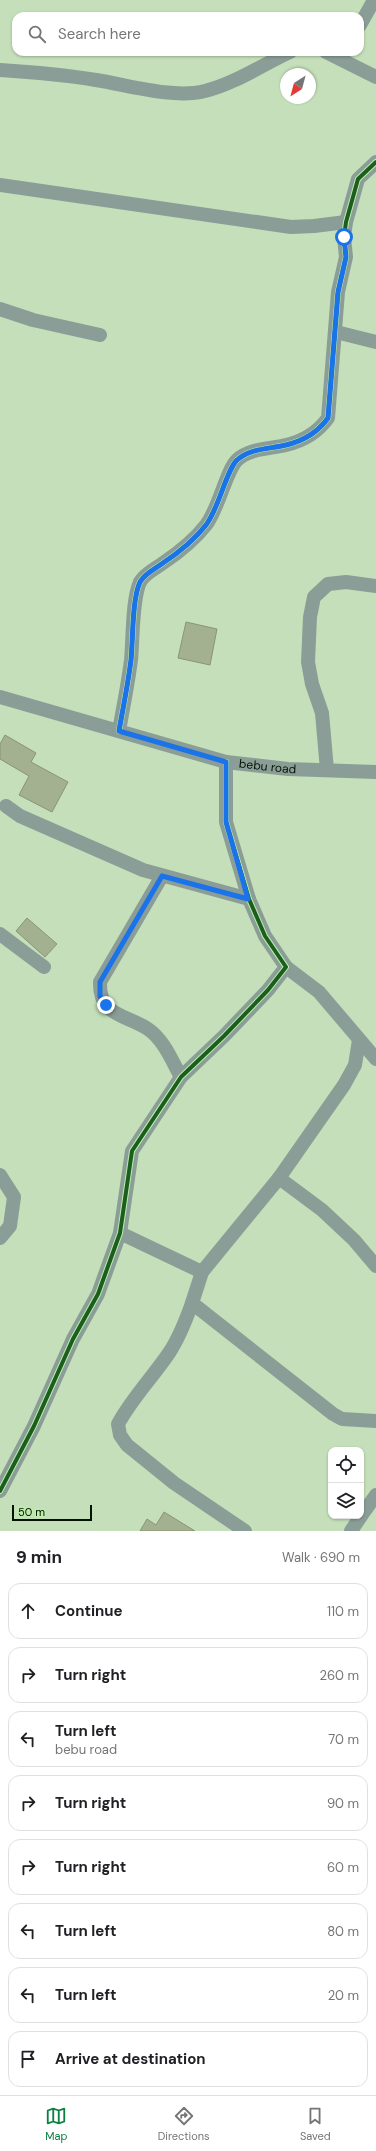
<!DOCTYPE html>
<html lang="en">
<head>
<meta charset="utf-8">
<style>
  :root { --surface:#fff; --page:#f2f2f2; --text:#202124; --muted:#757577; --line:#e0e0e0; --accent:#0b8043 }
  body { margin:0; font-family:"DM Sans",sans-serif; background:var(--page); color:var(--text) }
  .controls { position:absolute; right:12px; bottom:12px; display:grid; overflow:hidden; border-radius:8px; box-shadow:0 1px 3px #0004 }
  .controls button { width:36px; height:36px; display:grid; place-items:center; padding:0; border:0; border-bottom:1px solid var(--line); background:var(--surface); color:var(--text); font:20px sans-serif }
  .compass { position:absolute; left:280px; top:68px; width:36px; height:36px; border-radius:50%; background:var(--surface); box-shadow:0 1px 3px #0004; rotate:216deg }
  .scale { position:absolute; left:12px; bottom:10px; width:80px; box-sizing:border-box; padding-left:4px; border:2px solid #031300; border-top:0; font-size:11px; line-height:14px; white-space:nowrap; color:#031300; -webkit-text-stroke:3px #bdeeaa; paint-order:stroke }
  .stop { position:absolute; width:12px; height:12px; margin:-9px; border:3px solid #1a73e8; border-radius:50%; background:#fff }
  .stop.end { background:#1a73e8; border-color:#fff; box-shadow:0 1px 4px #0008 }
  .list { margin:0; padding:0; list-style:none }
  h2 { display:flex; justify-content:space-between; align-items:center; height:52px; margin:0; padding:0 16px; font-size:17px }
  h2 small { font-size:13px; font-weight:400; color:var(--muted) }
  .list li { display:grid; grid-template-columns:26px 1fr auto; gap:12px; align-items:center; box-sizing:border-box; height:56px; margin:0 8px 8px; padding:0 8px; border:1px solid var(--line); border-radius:12px }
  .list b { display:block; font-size:15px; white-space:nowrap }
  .list p { margin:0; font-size:13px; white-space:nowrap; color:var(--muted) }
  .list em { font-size:13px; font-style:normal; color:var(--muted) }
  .icon { flex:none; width:22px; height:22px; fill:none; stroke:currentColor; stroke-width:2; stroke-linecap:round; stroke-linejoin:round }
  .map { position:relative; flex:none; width:376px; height:1531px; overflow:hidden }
  .search { position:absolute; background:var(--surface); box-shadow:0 1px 3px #0004; left:12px; right:12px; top:12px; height:44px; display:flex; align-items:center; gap:10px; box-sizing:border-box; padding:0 14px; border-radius:12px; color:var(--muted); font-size:15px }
  .sheet { height:564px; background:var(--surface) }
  nav { display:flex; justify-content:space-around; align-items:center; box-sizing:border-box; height:56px; border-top:1px solid var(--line); background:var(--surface); font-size:11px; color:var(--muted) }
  nav a { display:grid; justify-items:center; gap:2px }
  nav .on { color:var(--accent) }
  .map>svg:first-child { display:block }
  .building { fill:#a3b191; stroke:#889676 }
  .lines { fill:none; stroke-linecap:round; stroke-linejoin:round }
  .minor { stroke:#8b9d97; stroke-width:14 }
  .cycleway-casing { stroke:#bdeeaa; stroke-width:6 }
  .cycleway { stroke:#1b5e20; stroke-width:4 }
  .route { stroke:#1a73e8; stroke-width:5 }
  .labels { text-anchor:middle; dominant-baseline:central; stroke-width:4; stroke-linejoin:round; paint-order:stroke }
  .street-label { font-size:12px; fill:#031300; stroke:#bdeeaa }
</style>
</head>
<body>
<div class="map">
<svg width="376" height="1531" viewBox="0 0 376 1531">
  <rect width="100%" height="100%" fill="#c4dfb9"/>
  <!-- building -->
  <g class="building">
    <path d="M186,622L217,629L210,665L178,658Z"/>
    <path d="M5,735L36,753L31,762L68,782L52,812L19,795L29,776L0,759V744Z"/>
    <path d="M27,918L57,944L45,957L16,931Z"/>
    <path d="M164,1512L195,1531H140L147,1519L156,1525Z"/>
  </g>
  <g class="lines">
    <!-- minor -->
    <g class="minor">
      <path d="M360,25L374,0"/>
      <path d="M326,52L376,77"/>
      <path d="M0,70C32,72 65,75 96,80C128,85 173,99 205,91C234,84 262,65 290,52"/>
      <path d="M0,185L291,227L314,226L346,222"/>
      <path d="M0,309L33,320L100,335"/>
      <path d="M336,332L376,342"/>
      <path id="s1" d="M0,697L226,762L288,769L376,772"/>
      <path d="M119,731C123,708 128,684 131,660C133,640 132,599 140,582C145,573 155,569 163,563C178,553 195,539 206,525C219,508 226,471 237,460C250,448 270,449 286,445C303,441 318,432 328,418L338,292L346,257L344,237L346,222L358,179L376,162"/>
      <path d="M327,770L322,713L312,684L308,662L310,617L314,597L328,584L346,582L376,586"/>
      <path d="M6,806L20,816L143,870L249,899"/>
      <path d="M162,876L100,982C99,1017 126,1014 148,1029C164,1040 172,1061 181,1077"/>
      <path d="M0,934L44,967"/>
      <path d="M286,967L319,992L376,1059"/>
      <path d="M359,1040L355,1065L344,1085L279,1178L202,1272L192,1303L333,1414L342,1419L376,1421"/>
      <path d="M0,1175L14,1197L10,1226L0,1238"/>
      <path d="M279,1178L322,1210L354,1240L376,1266"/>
      <path d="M120,1233L202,1272"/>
      <path d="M192,1303C186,1320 179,1338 169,1353C152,1378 132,1398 118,1424L120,1435L127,1445L174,1483L245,1531"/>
      <path d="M0,1491L34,1426L73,1339L98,1294L120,1233L132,1151L181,1077L224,1036L268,990L286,967L265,936L249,899L226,822V762"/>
      <path d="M361,1516L376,1495"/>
      <path d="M351,1531L361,1516"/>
    </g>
    <!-- cycleway casing -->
    <g class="cycleway-casing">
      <g id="cycleway">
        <path d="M119,731C123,708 128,684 131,660C133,640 132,599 140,582C145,573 155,569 163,563C178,553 195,539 206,525C219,508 226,471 237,460C250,448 270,449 286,445C303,441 318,432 328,418L338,292L346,257L344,237L346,222L358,179L376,162"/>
        <path d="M0,1491L34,1426L73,1339L98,1294L120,1233L132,1151L181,1077L224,1036L268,990L286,967L265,936L249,899L226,822V762"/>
      </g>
    </g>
    <!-- cycleway -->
    <use href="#cycleway" class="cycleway"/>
  </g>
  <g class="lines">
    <!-- route -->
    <path class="route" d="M106,1005L100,996V982L162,876L248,899L226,822V762L119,731C123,708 128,684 131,660C133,640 132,599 140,582C145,573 155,569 163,563C178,553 195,539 206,525C219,508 226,471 237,460C250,448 270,449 286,445C303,441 318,432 328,418L338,292L346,257L344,237"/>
  </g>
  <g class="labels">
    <!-- street labels -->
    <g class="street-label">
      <text stroke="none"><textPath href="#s1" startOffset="277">bebu road</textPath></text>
    </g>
  </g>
</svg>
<div class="controls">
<button><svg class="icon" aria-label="locate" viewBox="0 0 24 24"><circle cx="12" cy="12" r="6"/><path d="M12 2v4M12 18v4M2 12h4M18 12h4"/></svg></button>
<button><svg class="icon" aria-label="layers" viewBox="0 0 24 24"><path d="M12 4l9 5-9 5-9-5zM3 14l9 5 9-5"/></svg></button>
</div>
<svg class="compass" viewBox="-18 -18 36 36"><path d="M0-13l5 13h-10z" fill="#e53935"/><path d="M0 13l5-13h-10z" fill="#757577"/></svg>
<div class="scale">50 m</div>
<div class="stop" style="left:344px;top:237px"></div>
<div class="stop end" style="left:106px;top:1005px"></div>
<div class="search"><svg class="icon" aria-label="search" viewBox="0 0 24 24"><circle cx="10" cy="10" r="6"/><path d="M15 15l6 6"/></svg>Search here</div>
</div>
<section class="sheet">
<h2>9 min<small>Walk · 690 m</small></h2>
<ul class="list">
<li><svg class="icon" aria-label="ahead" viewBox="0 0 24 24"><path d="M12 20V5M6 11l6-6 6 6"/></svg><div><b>Continue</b></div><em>110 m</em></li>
<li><svg class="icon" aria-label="right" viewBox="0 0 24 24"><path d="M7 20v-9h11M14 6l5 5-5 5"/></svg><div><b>Turn right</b></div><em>260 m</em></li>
<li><svg class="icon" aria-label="left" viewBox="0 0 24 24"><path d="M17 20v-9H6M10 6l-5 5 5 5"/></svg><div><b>Turn left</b><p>bebu road</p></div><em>70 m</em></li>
<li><svg class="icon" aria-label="right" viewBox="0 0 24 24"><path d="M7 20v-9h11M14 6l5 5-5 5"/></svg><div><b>Turn right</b></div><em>90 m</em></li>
<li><svg class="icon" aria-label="right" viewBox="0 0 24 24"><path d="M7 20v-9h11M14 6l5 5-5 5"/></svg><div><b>Turn right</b></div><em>60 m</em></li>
<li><svg class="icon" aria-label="left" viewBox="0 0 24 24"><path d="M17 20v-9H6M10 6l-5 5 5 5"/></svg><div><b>Turn left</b></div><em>80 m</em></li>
<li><svg class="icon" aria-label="left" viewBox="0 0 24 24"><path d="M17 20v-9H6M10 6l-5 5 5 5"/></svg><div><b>Turn left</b></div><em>20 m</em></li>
<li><svg class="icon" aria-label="arrive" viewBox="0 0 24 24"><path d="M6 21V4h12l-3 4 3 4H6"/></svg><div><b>Arrive at destination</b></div></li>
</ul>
</section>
<nav>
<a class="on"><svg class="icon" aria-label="map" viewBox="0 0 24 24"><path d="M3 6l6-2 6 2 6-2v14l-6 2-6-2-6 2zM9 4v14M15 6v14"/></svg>Map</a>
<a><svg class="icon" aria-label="directions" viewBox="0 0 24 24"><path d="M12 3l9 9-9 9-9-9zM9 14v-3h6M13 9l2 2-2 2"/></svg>Directions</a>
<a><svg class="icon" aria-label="saved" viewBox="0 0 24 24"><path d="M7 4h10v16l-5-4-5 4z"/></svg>Saved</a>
</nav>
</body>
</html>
